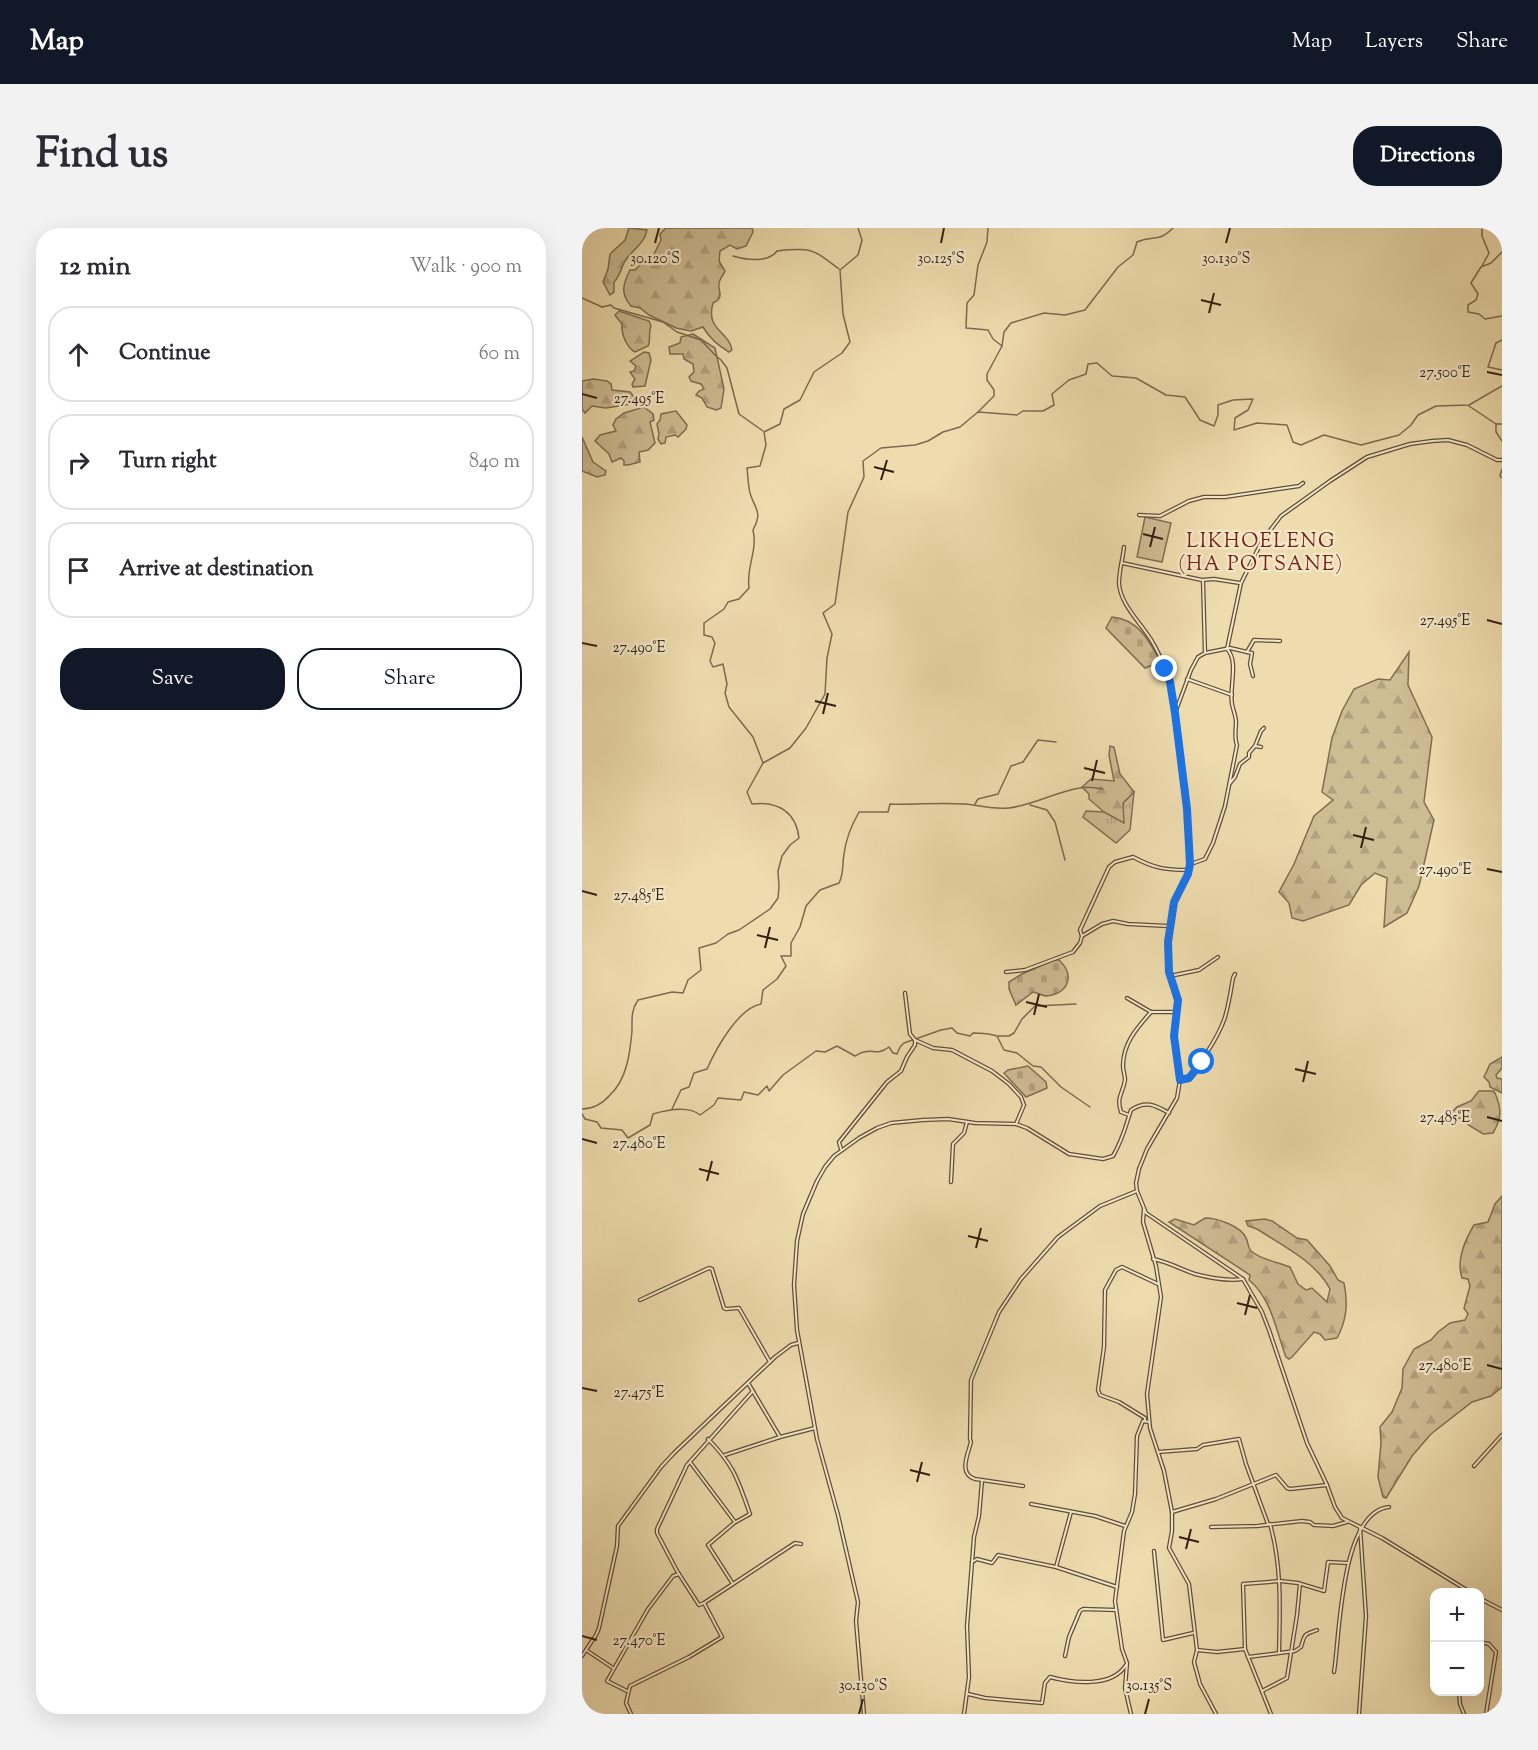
<!DOCTYPE html>
<html lang="en">
<head>
<meta charset="utf-8">
<style>
  :root { --surface:#fff; --page:#f2f2f3; --text:#2b2b33; --muted:#7c7c81; --line:#e1e1e2; --accent:#111827 }
  body { margin:0; font-family:"Sorts Mill Goudy",serif; background:var(--page); color:var(--text) }
  .controls { position:absolute; right:18px; bottom:18px; display:grid; overflow:hidden; border-radius:12px; box-shadow:0 6px 24px #0002 }
  .controls button { width:54px; height:54px; display:grid; place-items:center; padding:0; border:0; border-bottom:2px solid var(--line); background:var(--surface); color:var(--text); font:30px sans-serif }
  .stop { position:absolute; width:18px; height:18px; margin:-14px; border:4px solid #1a73e8; border-radius:50%; background:#fff }
  .stop.end { background:#1a73e8; border-color:#fff; box-shadow:0 2px 6px #0008 }
  .list { margin:0; padding:0; list-style:none }
  h2 { display:flex; justify-content:space-between; align-items:center; height:78px; margin:0; padding:0 24px; font-size:26px }
  h2 small { font-size:20px; font-weight:400; color:var(--muted) }
  .list li { display:grid; grid-template-columns:39px 1fr auto; gap:18px; align-items:center; box-sizing:border-box; height:96px; margin:0 12px 12px; padding:0 12px; border:2px solid var(--line); border-radius:24px }
  .list b { display:block; font-size:22px; white-space:nowrap }
  .list em { font-size:20px; font-style:normal; color:var(--muted) }
  .actions { display:flex; gap:12px; padding:18px 24px }
  .actions a { flex:1; padding:14px 0; border:2px solid var(--accent); border-radius:24px; text-align:center; font-size:21px; color:var(--accent) }
  .actions .main { background:var(--accent); color:#fff }
  .icon { flex:none; width:33px; height:33px; fill:none; stroke:currentColor; stroke-width:2; stroke-linecap:round; stroke-linejoin:round }
  .map { position:relative; flex:none; width:920px; height:1486px; overflow:hidden; border-radius:24px }
  header { display:flex; align-items:center; gap:36px; box-sizing:border-box; height:84px; padding:0 30px; background:var(--accent); color:#fff }
  header strong { font-size:28px }
  nav { display:flex; gap:33px; margin-inline-start:auto; font-size:21px }
  .intro { display:flex; align-items:center; justify-content:space-between; box-sizing:border-box; height:144px; padding:0 36px }
  h1 { margin:0; font-size:42px }
  .button { padding:15px 27px; border-radius:24px; background:var(--accent); color:#fff; font-size:21px; font-weight:700 }
  main { display:flex; gap:36px; padding:0 36px }
  aside { flex:1; background:var(--surface); border-radius:24px; box-shadow:0 6px 24px #0002 }
  .map>svg:first-child { display:block }
  .grass { fill:url(#grass-tufts); stroke:#806e52; stroke-width:1.5 }
  .forest { fill:url(#forest-firs); stroke:#806e52; stroke-width:1.5 }
  .cemetery { fill:url(#cemetery-stones); stroke:#806e52; stroke-width:1.5 }
  .pitch { fill:#cebc93; stroke:#806e52; stroke-width:1.5 }
  .lines { fill:none; stroke-linecap:round; stroke-linejoin:round }
  .stream { stroke:#7c6a50; stroke-width:1.5 }
  .minor-casing { stroke:#614e39; stroke-width:4.5 }
  .minor { stroke:#f4e8ca; stroke-width:2 }
  .route { stroke:#1a73e8; stroke-width:8 }
  .ticks { fill:none; stroke:#321f12; stroke-width:2 }
  .labels { text-anchor:middle; dominant-baseline:central; stroke-width:4.5; stroke-linejoin:round; paint-order:stroke }
  .neighbourhood-label { font-size:20px; letter-spacing:1.5px; fill:#7a1f14; stroke:#f4e8ca }
  .ticks-label { font-size:15px; text-anchor:middle; fill:#321f12; stroke:#f4e8ca; stroke-width:4.5; stroke-linejoin:round; paint-order:stroke }
</style>
</head>
<body>
<header>
<strong>Map</strong>
<nav><a>Map</a><a>Layers</a><a>Share</a></nav>
</header>
<div class="intro"><h1>Find us</h1><a class="button">Directions</a></div>
<main>
<aside>
<h2>12 min<small>Walk · 900 m</small></h2>
<ul class="list">
<li><svg class="icon" aria-label="ahead" viewBox="0 0 24 24"><path d="M12 20V5M6 11l6-6 6 6"/></svg><div><b>Continue</b></div><em>60 m</em></li>
<li><svg class="icon" aria-label="right" viewBox="0 0 24 24"><path d="M7 20v-9h11M14 6l5 5-5 5"/></svg><div><b>Turn right</b></div><em>840 m</em></li>
<li><svg class="icon" aria-label="arrive" viewBox="0 0 24 24"><path d="M6 21V4h12l-3 4 3 4H6"/></svg><div><b>Arrive at destination</b></div></li>
</ul>
<div class="actions"><a class="main">Save</a><a>Share</a></div>
</aside>
<div class="map">
<svg width="920" height="1486" viewBox="0 0 920 1486">
  <defs>
    <pattern id="grass-tufts" width="24" height="20" patternUnits="userSpaceOnUse" patternTransform="scale(1.5)"><rect width="24" height="20" fill="#cebc93"/><path d="M3 7l-1-3M5 7V3M7 7l1-3M15 17l-1-3M17 17v-4M19 17l1-3" fill="none" stroke="#b1a17e"/></pattern>
    <pattern id="forest-firs" width="22" height="20" patternUnits="userSpaceOnUse" patternTransform="scale(1.5)"><rect width="22" height="20" fill="#cebc93"/><path d="M5 1l3.5 6h-7zM16 11l3.5 6h-7z" fill="#b1a17e"/></pattern>
    <pattern id="cemetery-stones" width="16" height="16" patternUnits="userSpaceOnUse" patternTransform="scale(1.5)"><rect width="16" height="16" fill="#cebc93"/><path d="M2 7V4a2 2 0 0 1 4 0v3zM10 15v-3a2 2 0 0 1 4 0v3z" fill="#b1a17e"/></pattern>
  </defs>
  <rect width="100%" height="100%" fill="#eedcae"/>
  <filter id="stains"><feTurbulence type="fractalNoise" baseFrequency=".00333" numOctaves="4"/><feColorMatrix values="0 0 0 0 .2 0 0 0 0 .09 0 0 0 0 .02 0 0 0 .5 -.17"/></filter>
  <radialGradient id="worn" r=".72"><stop offset=".6" stop-color="#630" stop-opacity="0"/><stop offset="1" stop-color="#630" stop-opacity=".3"/></radialGradient>
  <!-- grass -->
  <path class="grass" d="M552,564L548,602L534,615L501,589L504,583L522,584L541,594V575Z"/>
  <!-- forest -->
  <g class="forest">
    <path d="M47,0L65,2C63,15 50,22 43,33C39,40 38,48 32,54V64L28,67L21,54L26,41L28,26L43,12Z"/>
    <path d="M84,0H170L171,4L164,18L155,21L148,17L138,23L137,33L143,43C142,46 139,49 138,52C133,62 145,68 131,75C123,102 147,103 150,122L147,124C136,117 128,111 121,99L109,103L94,100L67,87L58,80L49,78C38,66 41,56 48,42H53L62,33L71,28L79,12L78,6Z"/>
    <path d="M37,83L67,93L69,98C66,105 69,112 66,118L53,124C45,120 39,106 40,96L33,87Z"/>
    <path d="M111,106L133,120L142,161L139,180L134,182L125,179L120,170L114,167L117,163L122,161L119,156L109,153L107,149L112,144L111,136L102,131L101,126H88L87,119L98,115L99,109Z"/>
    <path d="M62,124L67,125L69,132L63,158L51,159L50,156L53,151L48,144L52,143L54,138L48,133Z"/>
    <path d="M11,151L25,153L29,156L30,162L48,164L52,169L49,176L24,180L10,178L3,185L0,181V153Z"/>
    <path d="M62,179L71,186L72,192L68,194L73,215L66,222L57,224L58,234L46,237H42V233L39,230L30,234L27,226L13,213L18,207L34,203L31,197L34,191L42,185Z"/>
    <path d="M94,183L105,197L104,201L96,209L93,207L84,209L83,215L79,216L76,211L77,206L75,196L78,192L79,186Z"/>
    <path d="M0,209L11,234L24,243L23,247L15,249L0,243Z"/>
    <path d="M827,424L826,457L850,509L842,574L852,592L837,658L825,685L802,699L805,650L793,645L779,657L767,677L721,693L710,690L707,675L697,664L712,636L732,588L751,572L740,564L750,510L760,483L772,461L796,451L808,452Z"/>
    <path d="M528,518L532,519L538,546L552,564L541,575L542,595L522,584L507,571V566L500,559L509,551L532,553L527,527Z"/>
    <path d="M920,829V840L914,847L915,850L920,851V865L908,859L907,854L902,849L908,836Z"/>
    <path d="M897,863H912C920,880 920,890 911,905L901,906C894,901 884,897 879,890L873,891L870,889V884L875,879L889,873Z"/>
    <path d="M920,968V1159L909,1168L890,1174L849,1206L830,1228L804,1270L801,1269L796,1249L799,1215L798,1199L810,1184L820,1160L821,1141L832,1121L849,1112L856,1104L868,1095L883,1092L886,1086L882,1080L888,1058L886,1051L880,1050C874,1032 883,1012 892,997L906,994L913,976Z"/>
    <path d="M623,990C635,990 659,998 664,1010C667,1015 665,1019 669,1023C679,1032 696,1034 708,1039L716,1056L724,1062L730,1060L745,1074L748,1061C733,1033 701,1018 675,1001L666,998L664,993L683,991L690,993L715,1010L725,1012L748,1038L756,1052L762,1055C766,1075 765,1092 755,1110L743,1112L738,1106L732,1104L710,1129L707,1131L704,1129C694,1103 690,1071 667,1052L668,1047L587,994L593,991L612,997Z"/>
  </g>
  <!-- cemetery -->
  <g class="cemetery">
    <path d="M530,389C556,391 568,413 578,434L563,440L524,400Z"/>
    <path d="M472,732H477C493,747 487,765 465,768C461,768 456,765 451,764L434,777L427,761V754L440,746Z"/>
    <path d="M446,838L464,854L465,860L444,869L422,845L426,842Z"/>
  </g>
  <!-- pitch -->
  <path class="pitch" d="M563,289L589,295L580,334L555,329Z"/>
  <g class="lines">
    <!-- stream -->
    <g class="stream">
      <path d="M406,0L405,14L396,37L392,67L385,75L384,100L406,102L411,111L420,118"/>
      <path d="M900,0V8L907,25L900,38"/>
      <path d="M920,24L909,35L899,39L889,55L896,66L894,72L886,77V84L897,86L903,91L920,88"/>
      <path d="M151,28C164,32 186,35 195,23C229,19 231,21 257,41"/>
      <path d="M0,70L20,79L29,77L32,80L81,94L95,104L119,112L133,127L139,132L145,140L157,186L181,203"/>
      <path d="M920,112L914,115L906,139L920,142"/>
      <path d="M887,178L914,196H920"/>
      <path d="M396,184L412,168V162L405,152V146L420,118L422,104L429,95L462,85L483,87L503,82L536,39L551,27L555,14C572,6 575,16 591,0"/>
      <path d="M914,196V204L920,213"/>
      <path d="M920,241L918,248L920,250"/>
      <path d="M181,535L208,520L224,500L243,466L245,430L250,406L241,385L253,376L266,284L282,249L281,233L299,220L333,217L346,213L361,204L378,199L396,184L435,187L441,183H461L472,177L470,166L487,152L504,146L506,136L515,135L530,148L554,150L584,167L603,169L618,192L632,198L636,187V177L651,172L671,171L666,182L653,190L652,202L675,195L705,197L711,214L719,217L742,207L779,217L817,207L829,197L836,187L854,178L887,177L920,158"/>
      <path d="M393,576L396,571L416,566L429,538L441,534L456,512L474,514"/>
      <path d="M448,577L465,582L473,594L483,632"/>
      <path d="M416,808H427L432,805L440,791L453,778L494,776"/>
      <path d="M0,881C11,881 21,875 28,867C45,851 48,825 50,803C50,791 49,782 56,772L90,764L101,765L106,752L119,742L117,720L134,715L146,706L157,702L188,681L196,670L197,659L196,643L200,628L208,617L217,610C214,584 196,573 170,576L165,564L181,535L171,509L147,479L143,465L145,456L141,436L131,439L128,433L133,415L130,409L122,407V395L142,381L146,374L157,371L167,360C164,339 176,322 171,302C181,283 173,282 168,265C166,257 166,248 165,240L178,238L184,217L182,204L198,196L202,181L218,172L232,144L260,125L268,114L261,86L258,42L276,27L280,12L276,0"/>
      <path d="M90,881L99,862L107,859L112,845L125,841C134,821 156,780 179,776L181,762L195,751L204,738L199,728H209V715L218,699L224,678L238,662L257,655C262,646 260,637 262,626C264,610 269,598 277,584H306L308,576C333,577 357,574 382,576C399,577 409,582 427,580C452,577 473,564 498,560C505,558 514,560 521,561"/>
      <path d="M0,886L3,891L15,894L19,900L40,902L46,910L68,897L71,886C85,882 106,877 118,887L132,877L136,870L159,872L162,864L176,867L185,858L187,863L201,847L234,823L243,824L255,818L273,828C276,827 279,824 282,824C292,821 295,828 307,819L311,825L315,826L318,819L322,815L359,802L370,800L375,805L388,808L391,805C399,805 406,805 415,808L422,822L435,825L451,838L459,839L479,859L508,879"/>
    </g>
    <!-- minor casing -->
    <g class="minor-casing">
      <g id="minor">
        <path d="M557,287L578,288L607,273L622,269H643L717,258L721,255"/>
        <path d="M542,319C541,330 537,343 537,355C538,377 561,397 571,415C584,437 589,460 593,485"/>
        <path d="M540,335L620,352L632,351L658,355"/>
        <path d="M621,353L623,425"/>
        <path d="M698,413L672,412L665,424L648,420L623,425L616,429L609,442L593,485L605,581L608,636L606,646L592,674L586,713L587,744L596,772L592,808L598,852L595,870L565,921L557,941L554,955L555,963L564,985L661,1051L680,1084L687,1102L725,1215L745,1257L753,1279L760,1290L778,1299L784,1388L777,1486"/>
        <path d="M665,424L670,425L668,436L671,448"/>
        <path d="M605,451L650,467"/>
        <path d="M673,518L679,503L682,500"/>
        <path d="M648,555L653,549L658,536L667,529V525L673,518L679,519"/>
        <path d="M609,636L623,631L631,615L643,578L655,517C652,510 654,502 654,494C654,488 651,482 650,476C647,460 657,433 645,421L659,355L680,313L699,288L748,253L785,229L828,216L850,213L866,212L885,217L915,232H920"/>
        <path d="M500,708L520,696L531,693L546,696L586,698"/>
        <path d="M424,744L443,742L491,724L498,715L500,708L498,702L527,639L533,634L551,629C572,640 582,642 606,642"/>
        <path d="M588,748L617,742L636,729"/>
        <path d="M545,770L569,784"/>
        <path d="M333,812L351,820L370,822L410,843L427,856L439,869L442,877L434,896"/>
        <path d="M598,852C614,848 616,838 624,826C644,795 645,786 651,750L653,746"/>
        <path d="M547,887L539,884C534,868 541,866 543,852C543,847 541,843 541,838C541,815 555,800 569,784H594"/>
        <path d="M259,921L257,914L305,854L319,843L325,829L333,817V812L328,806L323,765"/>
        <path d="M369,954L371,916L382,905L385,894"/>
        <path d="M562,981L561,994L574,1038L579,1069L565,1166L568,1200L582,1243L590,1284V1303L587,1320L607,1356L615,1422L612,1434L618,1456L634,1486"/>
        <path d="M571,1031C587,1034 598,1041 613,1046C628,1050 646,1053 661,1051"/>
        <path d="M58,1072L127,1040L130,1041L142,1080L144,1081L157,1080L188,1134"/>
        <path d="M166,1155L198,1209"/>
        <path d="M563,1193V1190L537,1174L518,1167L516,1162L522,1119L523,1062L534,1042L540,1039L576,1056"/>
        <path d="M126,1211C152,1237 156,1252 168,1286L152,1295L126,1317L151,1356"/>
        <path d="M576,1224L615,1221L621,1217L657,1211L664,1236L686,1296"/>
        <path d="M143,1227L198,1209L233,1200"/>
        <path d="M108,1234L153,1294"/>
        <path d="M892,1238L920,1207"/>
        <path d="M441,1258L393,1251C376,1246 386,1226 389,1214L388,1211L389,1152L417,1084L439,1051L476,1009L518,978L555,963"/>
        <path d="M449,1276L513,1288L543,1298"/>
        <path d="M590,1284L634,1271L694,1247L705,1260L708,1261L745,1257"/>
        <path d="M688,1296C700,1338 698,1381 697,1424"/>
        <path d="M629,1299L675,1298L720,1293L728,1294L732,1297L751,1298L765,1294"/>
        <path d="M778,1299L800,1310L888,1364"/>
        <path d="M572,1323L581,1412L611,1405"/>
        <path d="M390,1334L395,1331L410,1335L416,1327L474,1339L535,1359"/>
        <path d="M474,1339L489,1284"/>
        <path d="M897,1370L920,1382"/>
        <path d="M122,1375L117,1377L95,1343L75,1305V1301L105,1237L171,1163"/>
        <path d="M897,1414L907,1416L914,1424L904,1486"/>
        <path d="M4,1422L31,1440"/>
        <path d="M615,1422L635,1424L663,1421"/>
        <path d="M0,1428L14,1407L17,1400L35,1318L36,1298L79,1239L92,1225L193,1129L209,1117L216,1115"/>
        <path d="M483,1428L487,1409L498,1383L501,1381L534,1382"/>
        <path d="M666,1429L713,1423L719,1419C723,1406 721,1407 735,1402"/>
        <path d="M752,1444C758,1408 758,1284 807,1279"/>
        <path d="M45,1463L25,1453L66,1381L91,1348L97,1346"/>
        <path d="M680,1463L705,1450L715,1387L718,1356"/>
        <path d="M877,1464L878,1476L882,1486"/>
        <path d="M386,1466L403,1470L460,1475L463,1455L468,1449C490,1455 530,1460 544,1437"/>
        <path d="M49,1486L44,1475L48,1458L107,1429L140,1409L122,1375L213,1315L219,1316"/>
        <path d="M282,1486L274,1393L276,1374L256,1287L235,1211L215,1102L212,1057L215,1013L221,986L235,953L243,939L252,928L277,910L295,900L309,895L341,892L366,891L393,895L434,896L445,900L487,926L521,931L531,928C541,911 543,900 549,882C564,872 573,877 587,885"/>
        <path d="M382,1486L387,1449L385,1398L392,1309L397,1288L400,1253"/>
        <path d="M549,1486L543,1460L545,1435L540,1421L533,1373L542,1303L550,1284L553,1266L555,1208L561,1193L567,1194"/>
        <path d="M689,1486L663,1421L661,1356L698,1353L716,1355L742,1363L746,1334L766,1335"/>
      </g>
    </g>
    <!-- minor -->
    <use href="#minor" class="minor"/>
  </g>
  <g class="lines">
    <!-- route -->
    <path class="route" d="M583,441L588,454L593,485L605,581L608,636L606,646L592,674L586,714L587,744L596,772L592,808L598,852L607,850L620,834"/>
  </g>
  <!-- ticks -->
  <path class="ticks" d="M73,15L77,0M359,15L362,0M644,15L648,0M619,72L639,77M627,85L632,65M905,144L920,147M0,166L15,170M292,239L312,244M299,252L305,232M561,306L581,311M568,319L573,299M905,392L920,396M0,415L15,418M233,473L254,478M241,486L246,465M502,540L523,545M510,553L515,532M771,607L792,612M779,620L784,599M905,641L920,644M0,663L15,667M175,707L196,712M183,720L188,699M444,774L465,779M452,787L457,766M713,841L734,846M721,854L726,833M905,889L920,893M0,911L15,915M117,941L137,946M125,953L130,933M386,1008L406,1013M394,1020L399,1000M655,1075L675,1080M663,1087L668,1067M905,1137L920,1141M0,1160L15,1163M328,1242L348,1247M335,1254L340,1234M597,1309L617,1314M604,1321L609,1301M0,1408L15,1412M277,1486L281,1471M563,1486L567,1471"/>
  <g class="labels">
    <!-- neighbourhood labels -->
    <g class="neighbourhood-label">
      <text x="679" y="314">LIKHOELENG<tspan x="679" dy="23">(HA POTSANE)</tspan></text>
    </g>
  </g>
  <g class="ticks-label">
    <text x="73" y="35">30.120°S</text>
    <text x="359" y="35">30.125°S</text>
    <text x="644" y="35">30.130°S</text>
    <text x="863" y="149">27.500°E</text>
    <text x="57" y="175">27.495°E</text>
    <text x="863" y="397">27.495°E</text>
    <text x="57" y="424">27.490°E</text>
    <text x="863" y="646">27.490°E</text>
    <text x="57" y="672">27.485°E</text>
    <text x="863" y="894">27.485°E</text>
    <text x="57" y="920">27.480°E</text>
    <text x="863" y="1142">27.480°E</text>
    <text x="57" y="1169">27.475°E</text>
    <text x="57" y="1417">27.470°E</text>
    <text x="281" y="1462">30.130°S</text>
    <text x="567" y="1462">30.135°S</text>
  </g>
  <rect width="100%" height="100%" filter="url(#stains)"/>
  <rect width="100%" height="100%" fill="url(#worn)"/>
</svg>
<div class="controls">
<button>+</button>
<button>−</button>
</div>
<div class="stop" style="left:620px;top:834px"></div>
<div class="stop end" style="left:583px;top:441px"></div>
</div>
</main>
</body>
</html>
